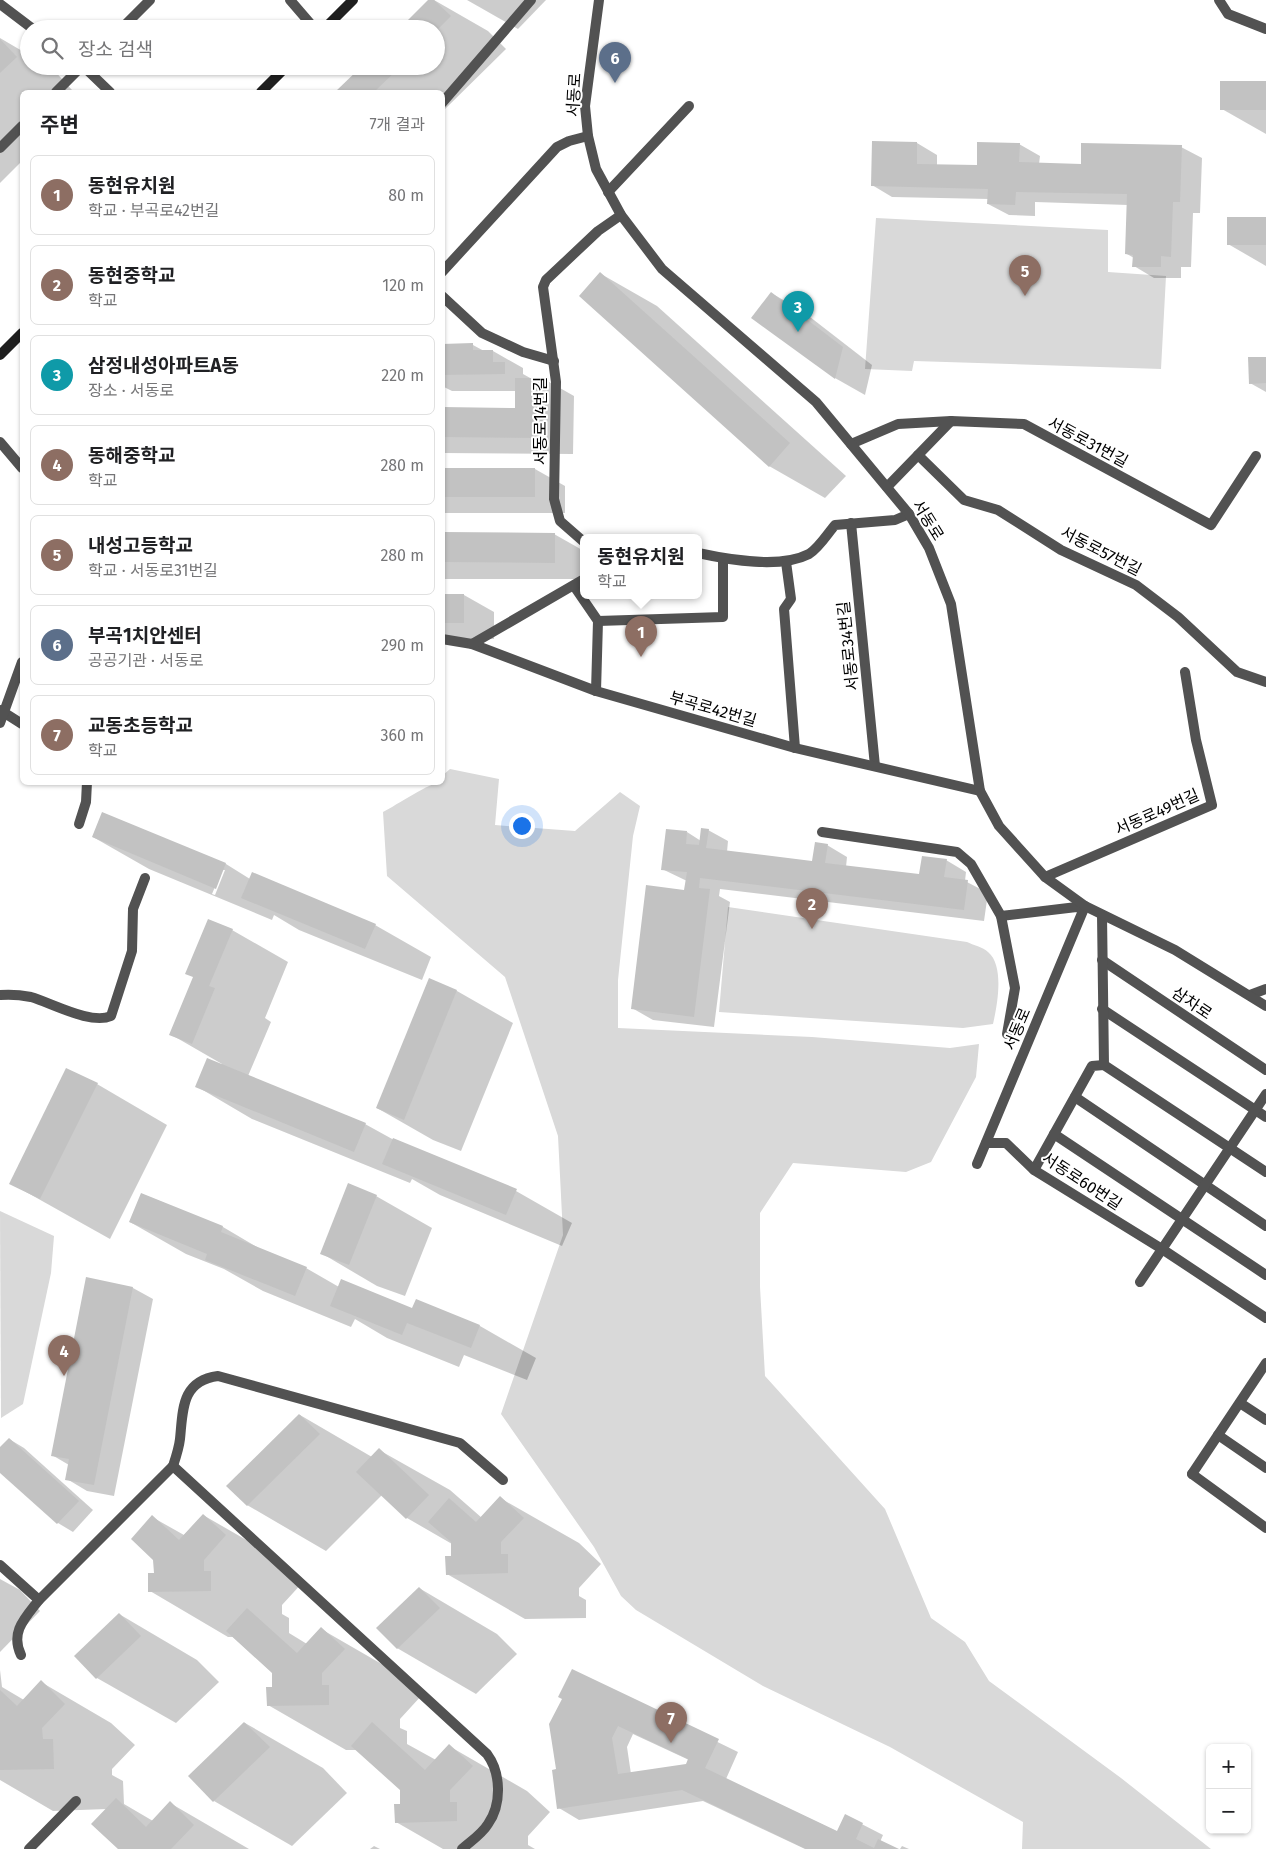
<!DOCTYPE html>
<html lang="ko">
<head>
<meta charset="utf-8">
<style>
  :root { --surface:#fff; --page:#f6f6f6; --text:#202124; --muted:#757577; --line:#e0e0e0; --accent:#0f766e }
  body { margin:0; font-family:"Fira Sans","Noto Sans KR",sans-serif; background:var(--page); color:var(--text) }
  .controls { position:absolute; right:15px; bottom:15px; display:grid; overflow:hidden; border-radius:8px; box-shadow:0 1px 4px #0004 }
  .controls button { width:45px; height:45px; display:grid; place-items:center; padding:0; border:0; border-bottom:1px solid var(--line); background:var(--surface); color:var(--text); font:25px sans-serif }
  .you { position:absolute; left:521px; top:825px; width:18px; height:18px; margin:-12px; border:4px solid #fff; border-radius:50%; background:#1a73e8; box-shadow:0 0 0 8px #1a73e833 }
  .badge { display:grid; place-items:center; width:32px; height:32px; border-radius:50%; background:var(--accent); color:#fff; font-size:16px; font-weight:700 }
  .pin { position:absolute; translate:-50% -41px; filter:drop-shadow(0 1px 2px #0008) }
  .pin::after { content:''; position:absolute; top:26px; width:18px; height:15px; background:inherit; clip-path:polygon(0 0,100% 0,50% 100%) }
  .popup { position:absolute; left:580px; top:534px; width:122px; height:65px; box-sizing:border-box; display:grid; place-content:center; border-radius:8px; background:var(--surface); filter:drop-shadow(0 1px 4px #0005); font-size:16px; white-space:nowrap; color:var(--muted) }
  .popup b { font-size:19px; color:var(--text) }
  .popup::after { content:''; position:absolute; left:50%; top:100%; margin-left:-10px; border:10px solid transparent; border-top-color:var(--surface) }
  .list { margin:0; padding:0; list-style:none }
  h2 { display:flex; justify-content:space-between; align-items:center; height:65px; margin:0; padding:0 20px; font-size:21px }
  h2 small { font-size:16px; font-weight:400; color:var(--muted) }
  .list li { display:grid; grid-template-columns:32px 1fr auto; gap:15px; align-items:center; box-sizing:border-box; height:80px; margin:0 10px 10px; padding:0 10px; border:1px solid var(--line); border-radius:8px }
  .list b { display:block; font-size:19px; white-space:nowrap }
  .list p { margin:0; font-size:16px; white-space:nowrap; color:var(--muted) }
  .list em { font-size:16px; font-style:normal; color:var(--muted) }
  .icon { flex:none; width:28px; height:28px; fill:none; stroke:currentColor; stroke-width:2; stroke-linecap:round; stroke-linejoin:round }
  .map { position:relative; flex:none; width:1266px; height:1849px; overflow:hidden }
  .search { position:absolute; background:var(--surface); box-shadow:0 1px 4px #0004; left:20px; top:20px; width:425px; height:55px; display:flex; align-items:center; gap:12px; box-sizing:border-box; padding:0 18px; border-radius:28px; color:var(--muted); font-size:19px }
  .panel { position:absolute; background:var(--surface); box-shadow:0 1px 4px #0004; left:20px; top:90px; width:425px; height:695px; border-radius:8px }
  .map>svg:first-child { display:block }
  .green { fill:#d9d9d9 }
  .shadow { fill:#0003; fill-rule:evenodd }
  .building { fill:#c2c2c2; fill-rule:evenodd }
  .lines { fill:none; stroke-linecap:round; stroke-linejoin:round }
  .service { stroke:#525252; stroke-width:10 }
  .minor { stroke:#525252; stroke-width:10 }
  .tertiary { stroke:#525252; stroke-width:10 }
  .secondary { stroke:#1f1f1f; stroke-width:10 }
  .labels { text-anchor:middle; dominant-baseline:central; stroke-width:4; stroke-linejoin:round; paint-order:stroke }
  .street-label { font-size:16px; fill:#000; stroke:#fff }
</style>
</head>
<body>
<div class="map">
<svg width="1266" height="1849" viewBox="0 0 1266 1849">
  <rect width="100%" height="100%" fill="#fff"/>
  <!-- green -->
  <g class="green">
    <path d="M876,218L1108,230V272L1166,276L1161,369L914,361L912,371L865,369Z"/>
    <path d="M450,769L499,779L495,825L575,831L620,792L640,806L633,836L618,980V1028L812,1037L950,1048L979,1044L976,1077L931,1162L906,1172L793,1163L760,1213V1287L765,1376L885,1509L931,1618L965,1642L989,1681L1121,1778L1211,1849H1022L1023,1822L890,1747L763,1686L636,1610L621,1596L594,1547L501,1414L563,1235L558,1136L505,977L387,876L383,812C397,805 430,782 442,782L443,775Z"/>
    <path d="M728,907L967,942C973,945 983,947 988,952C1005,966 997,1006 993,1024L963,1028L719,1012Z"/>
    <path d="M0,1211L54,1236L51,1273L23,1404L1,1418Z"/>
  </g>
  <!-- shadow -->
  <g class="shadow">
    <path d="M430,0H434L488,31L506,49L442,112V92H337L363,66H436V29Z"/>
    <path d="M467,0H546L518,29Z"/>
    <path d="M0,38L29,55V66L52,68L72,90L70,92H22V161L0,183Z"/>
    <path d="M1266,83V134L1222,109Z"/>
    <path d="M917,143L937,155V165L978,166L1019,144L1040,156L1039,164L1082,165L1181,147L1202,158L1200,213H1193L1191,267H1181V278H1154L1134,266V258L1127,254L1128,205L1035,202V216L1009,215L988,204L989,199L892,197L872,185Z"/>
    <path d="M1266,218V266L1228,244Z"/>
    <path d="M601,274L657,306L846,476L825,498L769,466Z"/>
    <path d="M771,293L801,310L872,365L865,395L835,378L753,317Z"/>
    <path d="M442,345H473L484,351H493L523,368V374L532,379H544L574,396L573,454L442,453V408L516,409V391H452L442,386Z"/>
    <path d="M1266,358V392L1250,383Z"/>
    <path d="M442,469H535L565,486V513H442Z"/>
    <path d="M442,534H554L584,551V579H442Z"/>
    <path d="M442,595H464L494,612V639H442Z"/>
    <path d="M103,814L226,864L250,879L375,925L431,957L422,980L299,930L274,915L272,920L149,869L93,837ZM222,870H225L215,895L212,894Z"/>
    <path d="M708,830L728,841L727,852L813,862L827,845L847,857L846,867L920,876L946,860L966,872L965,881L988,893L984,921L720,889L719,896L730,902L714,1027L653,1020L632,1008L686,891L687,881L662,869L687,832L701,841Z"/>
    <path d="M232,930L288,962L265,1018L271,1022L248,1076L365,1124L394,1140L516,1191L572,1223L562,1246L440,1195L412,1179L410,1183L252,1119L196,1086L222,1064L170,1034Z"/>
    <path d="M429,980L457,991L513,1023L461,1151L433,1140L377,1108Z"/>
    <path d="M97,1084L167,1125L110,1239L10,1183Z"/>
    <path d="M142,1194L223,1227L262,1250L306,1268L339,1287L413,1310L416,1301L480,1326L536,1358L527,1380L464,1355L459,1367L387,1338L355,1319L351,1327L263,1291L224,1269L186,1254L130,1222Z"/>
    <path d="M376,1196L432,1228L405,1296L377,1286L321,1253Z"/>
    <path d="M87,1279L133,1288L153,1299L114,1496L87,1491L67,1479L69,1465L52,1455Z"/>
    <path d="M300,1415L372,1457L379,1450L450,1490L482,1518L500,1498L579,1543L601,1564L579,1588V1596L586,1600V1618L525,1619L447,1574L452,1557V1544L407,1518L382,1495L326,1551L247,1505Z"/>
    <path d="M9,1439L24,1448L93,1510L73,1532L58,1523L0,1471V1449Z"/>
    <path d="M203,1515L281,1560L304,1581L282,1605V1614L289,1618V1633L307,1644L321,1629L399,1674L422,1695L400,1719V1728L407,1731V1744L436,1760L449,1746L527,1791L550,1812L528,1836V1845L535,1849H443L396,1822L401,1805V1790L357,1750H346L268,1705L273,1688V1673L233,1637H228L150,1591L155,1574L152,1517L184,1535Z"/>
    <path d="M0,1579L20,1590L40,1611L0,1652Z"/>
    <path d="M419,1588L497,1634L517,1654L476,1694L397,1648Z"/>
    <path d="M119,1614L197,1660L219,1682L176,1723L97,1678L76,1656Z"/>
    <path d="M0,1670L2,1687L24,1700L41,1682L111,1723L135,1745L112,1769V1775L123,1781L124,1804L153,1821L170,1803L249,1849H120L107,1809L53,1811L0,1780Z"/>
    <path d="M572,1671L738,1752L726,1779L838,1832L846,1816L883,1835L880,1842L896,1849H805L703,1801L579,1820L559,1808L563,1699ZM633,1734L689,1760L686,1765L631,1774L627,1747Z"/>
    <path d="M245,1723L323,1768L347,1793L292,1846L214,1801Z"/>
    <path d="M374,1846L380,1849H370Z"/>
    <path d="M902,1846L909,1849H900Z"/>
  </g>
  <!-- building -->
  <g class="building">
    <path d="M428,0H434L451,16L436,31V29H399Z"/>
    <path d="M0,39L17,57L0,73Z"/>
    <path d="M362,66H401L374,92H335Z"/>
    <rect x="1220" y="81" width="46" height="29"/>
    <path d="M872,141L917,142V164L977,165V142L1020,143L1019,162L1081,164V143L1182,145L1180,202H1173L1171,257L1161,256V267H1132L1133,255L1125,254L1127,194L1016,192L1015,205L987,204L988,189L871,186Z"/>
    <rect x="1227" y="217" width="39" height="28"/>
    <path d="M600,272L790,443L769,467L579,296Z"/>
    <path d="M771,292L843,347L835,379L751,318Z"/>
    <path d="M473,343V350H493V362H505V374L442,375V344Z"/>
    <path d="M1248,357H1266V383L1249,384Z"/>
    <path d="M515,378H544V438L442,437V407L515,408Z"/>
    <rect x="442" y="468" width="93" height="29"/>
    <path d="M442,532L555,533V563L442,562Z"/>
    <rect x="442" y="594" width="22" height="29"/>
    <path d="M102,812L226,863L216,889L92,837Z"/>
    <path d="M701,828L709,829L706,848L812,861L815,842L828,844L825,863L919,874L922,856L947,859L944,877L968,880L964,910L700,878L699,888L710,889L694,1017L631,1009L646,885L684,890L687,872L661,870L666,829L687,831L686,844L699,845Z"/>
    <path d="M252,872L376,924L365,949L241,898Z"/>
    <path d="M208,919L233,929L209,986L215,988L192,1044L169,1035L193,977L185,974Z"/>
    <path d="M429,978L457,990L404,1120L376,1108Z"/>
    <path d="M207,1058L366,1123L354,1152L195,1087Z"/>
    <path d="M66,1068L98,1083L40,1199L9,1184Z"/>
    <path d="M393,1138L517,1189L506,1215L382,1164Z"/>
    <path d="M348,1183L377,1195L349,1265L320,1254Z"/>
    <path d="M141,1193L223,1226L221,1232L307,1267L295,1296L205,1260L207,1254L129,1222Z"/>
    <path d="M86,1277L133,1287L94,1485L65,1480L69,1459L51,1456Z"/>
    <path d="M341,1279L412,1308L416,1299L480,1325L471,1348L407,1323L402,1335L330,1306Z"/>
    <path d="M299,1414L320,1434L247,1506L226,1486Z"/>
    <path d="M9,1438L79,1501L57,1524L0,1473V1447Z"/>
    <path d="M379,1448L429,1495L406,1519L356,1472Z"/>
    <path d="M500,1496L524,1518L501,1542V1554H508V1573L446,1575L445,1556H451V1542L428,1522L449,1498L476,1522Z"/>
    <path d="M203,1514L226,1535L204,1560V1571H211V1591L148,1592V1573H154L153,1560L131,1539L152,1515L179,1540Z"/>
    <path d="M419,1587L440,1608L397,1649L376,1628Z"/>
    <path d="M247,1608L297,1653L321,1627L345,1649L322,1673V1685H329V1705L267,1706L266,1687H272V1673L226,1631Z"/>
    <path d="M119,1613L141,1636L96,1679L74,1656Z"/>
    <path d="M572,1669L719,1739L705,1768L837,1831L845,1814L863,1823L856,1839L874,1848L878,1839L899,1849H806L682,1790L557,1809L552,1770L556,1769L549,1724L562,1699L558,1697ZM618,1726L688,1759L686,1764L618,1774L612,1738Z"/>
    <path d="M41,1680L65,1704L42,1728L43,1739H53L54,1769L0,1770V1690L17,1706Z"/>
    <path d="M244,1722L270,1747L213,1802L188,1776Z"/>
    <path d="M372,1722L425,1770L449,1744L473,1766L450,1790V1802H457V1821L395,1823L394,1804H400V1790L351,1746Z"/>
    <path d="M116,1798L146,1827L170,1801L194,1825L171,1849H118L91,1824Z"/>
  </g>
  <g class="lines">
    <!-- service -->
    <g class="service">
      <path d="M608,192L689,106"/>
      <path d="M851,523L875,766"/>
      <path d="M786,562L791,599L784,609L795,748"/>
      <path d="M574,586L598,621L596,691"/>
      <path d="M598,621L723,617V558"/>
      <path d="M1102,960L1266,1070"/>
      <path d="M1102,1009L1266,1117"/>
      <path d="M1075,1097L1266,1226"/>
      <path d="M1054,1134L1266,1275"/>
      <path d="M1034,1170L1092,1066L1104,1065"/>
      <path d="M1240,1403L1266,1420"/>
      <path d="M1218,1435L1266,1468"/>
      <path d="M173,1466C176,1457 179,1448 180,1439C183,1410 181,1381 218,1376L460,1443L503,1480"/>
      <path d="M1192,1474L1266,1528"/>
      <path d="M21,1655C10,1632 25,1618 39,1600L173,1466L487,1754C501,1773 502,1804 488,1824C482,1834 471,1841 462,1849"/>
    </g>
    <!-- minor -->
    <g class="minor">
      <path d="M290,0L315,29"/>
      <path d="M1219,0L1228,14L1266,29"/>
      <path d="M0,4L33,29"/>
      <path d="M121,29L150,0"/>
      <path d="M83,66L110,92"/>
      <path d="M56,92L82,66"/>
      <path d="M442,103L531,0"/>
      <path d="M0,148L22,126"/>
      <path d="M442,272L557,147L569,141L588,136"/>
      <path d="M442,296L482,333L523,352L554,361"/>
      <path d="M0,442L22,468"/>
      <path d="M851,444L898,424L951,421L1024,424L1211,525L1256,456"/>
      <path d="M918,455L964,500L998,510L1061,550L1136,585L1178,617L1237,672L1266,682"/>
      <path d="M887,487L951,421"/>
      <path d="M584,542L560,521L554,499L556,382L543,287L546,280L598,231L621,215"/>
      <path d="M698,553C730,560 780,569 809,554C819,548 828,533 835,525L895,520L909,514"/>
      <path d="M442,639L472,644L596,691L795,748L980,791"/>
      <path d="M472,644L584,579"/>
      <path d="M0,710L22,724"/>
      <path d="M0,723L22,662"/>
      <path d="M79,824L86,802L87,782"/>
      <path d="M822,832L957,852L971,864L1001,916L1085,906L977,1164"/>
      <path d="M1045,877L1212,805L1196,740L1185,672"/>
      <path d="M1102,915L1104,1065L1266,1172"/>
      <path d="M1001,916L1015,988L1007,1034"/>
      <path d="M0,995C11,994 21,995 31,997C52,1003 91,1025 111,1016L132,951L133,909L145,878"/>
      <path d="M1250,995L1266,989"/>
      <path d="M986,1143H1006L1034,1170L1162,1249L1266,1318"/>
      <path d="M1140,1282L1266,1094"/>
      <path d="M1192,1474L1266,1363"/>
      <path d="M0,1565L39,1600"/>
      <path d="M29,1849L76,1801"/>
    </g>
    <!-- tertiary -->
    <path class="tertiary" d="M599,0L585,106L588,136L596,169L621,215L662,269L816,402L909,514L929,548L951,604L980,791L999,826L1045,877L1085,906L1175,950L1266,1006"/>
    <!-- secondary -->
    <g class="secondary">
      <path d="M324,29L353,0"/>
      <path d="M261,92L287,66"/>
      <path d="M0,355L22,333"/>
    </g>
  </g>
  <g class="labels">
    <!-- street labels -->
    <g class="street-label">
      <text transform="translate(574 95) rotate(-87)">서동로</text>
      <text transform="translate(540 421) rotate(-90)">서동로14번길</text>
      <text transform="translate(1088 442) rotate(28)">서동로31번길</text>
      <text transform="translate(928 520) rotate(58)">서동로</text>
      <text transform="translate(1101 551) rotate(27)">서동로57번길</text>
      <text transform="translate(848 646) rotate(-96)">서동로34번길</text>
      <text transform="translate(713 709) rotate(16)">부곡로42번길</text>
      <text transform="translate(1157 812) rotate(-24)">서동로49번길</text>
      <text transform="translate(1192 1003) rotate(34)">삼차로</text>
      <text transform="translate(1017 1029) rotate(-67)">서동로</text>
      <text transform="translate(1082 1181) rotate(33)">서동로60번길</text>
    </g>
  </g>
</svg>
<div class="controls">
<button>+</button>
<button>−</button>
</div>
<div class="you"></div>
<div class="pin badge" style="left:641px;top:657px;background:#8d6e63">1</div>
<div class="popup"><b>동현유치원</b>학교</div>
<div class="pin badge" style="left:812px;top:929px;background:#8d6e63">2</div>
<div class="pin badge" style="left:798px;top:332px;background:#0f9aa8">3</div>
<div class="pin badge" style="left:64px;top:1376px;background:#8d6e63">4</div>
<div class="pin badge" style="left:1025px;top:296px;background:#8d6e63">5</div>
<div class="pin badge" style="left:615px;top:83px;background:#5c6f8a">6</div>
<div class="pin badge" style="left:671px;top:1743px;background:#8d6e63">7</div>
<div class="search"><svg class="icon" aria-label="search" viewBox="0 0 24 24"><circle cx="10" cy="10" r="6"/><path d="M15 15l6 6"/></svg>장소 검색</div>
<section class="panel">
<h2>주변<small>7개 결과</small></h2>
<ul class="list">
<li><span class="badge" style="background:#8d6e63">1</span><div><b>동현유치원</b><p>학교 · 부곡로42번길</p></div><em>80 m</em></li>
<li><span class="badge" style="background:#8d6e63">2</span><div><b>동현중학교</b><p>학교</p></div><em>120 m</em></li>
<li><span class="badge" style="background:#0f9aa8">3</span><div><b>삼정내성아파트A동</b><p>장소 · 서동로</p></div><em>220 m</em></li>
<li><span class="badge" style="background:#8d6e63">4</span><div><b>동해중학교</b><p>학교</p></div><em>280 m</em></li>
<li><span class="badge" style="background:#8d6e63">5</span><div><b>내성고등학교</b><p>학교 · 서동로31번길</p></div><em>280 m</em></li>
<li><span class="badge" style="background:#5c6f8a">6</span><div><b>부곡1치안센터</b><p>공공기관 · 서동로</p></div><em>290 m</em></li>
<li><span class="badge" style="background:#8d6e63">7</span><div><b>교동초등학교</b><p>학교</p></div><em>360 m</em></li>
</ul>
</section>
</div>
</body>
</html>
